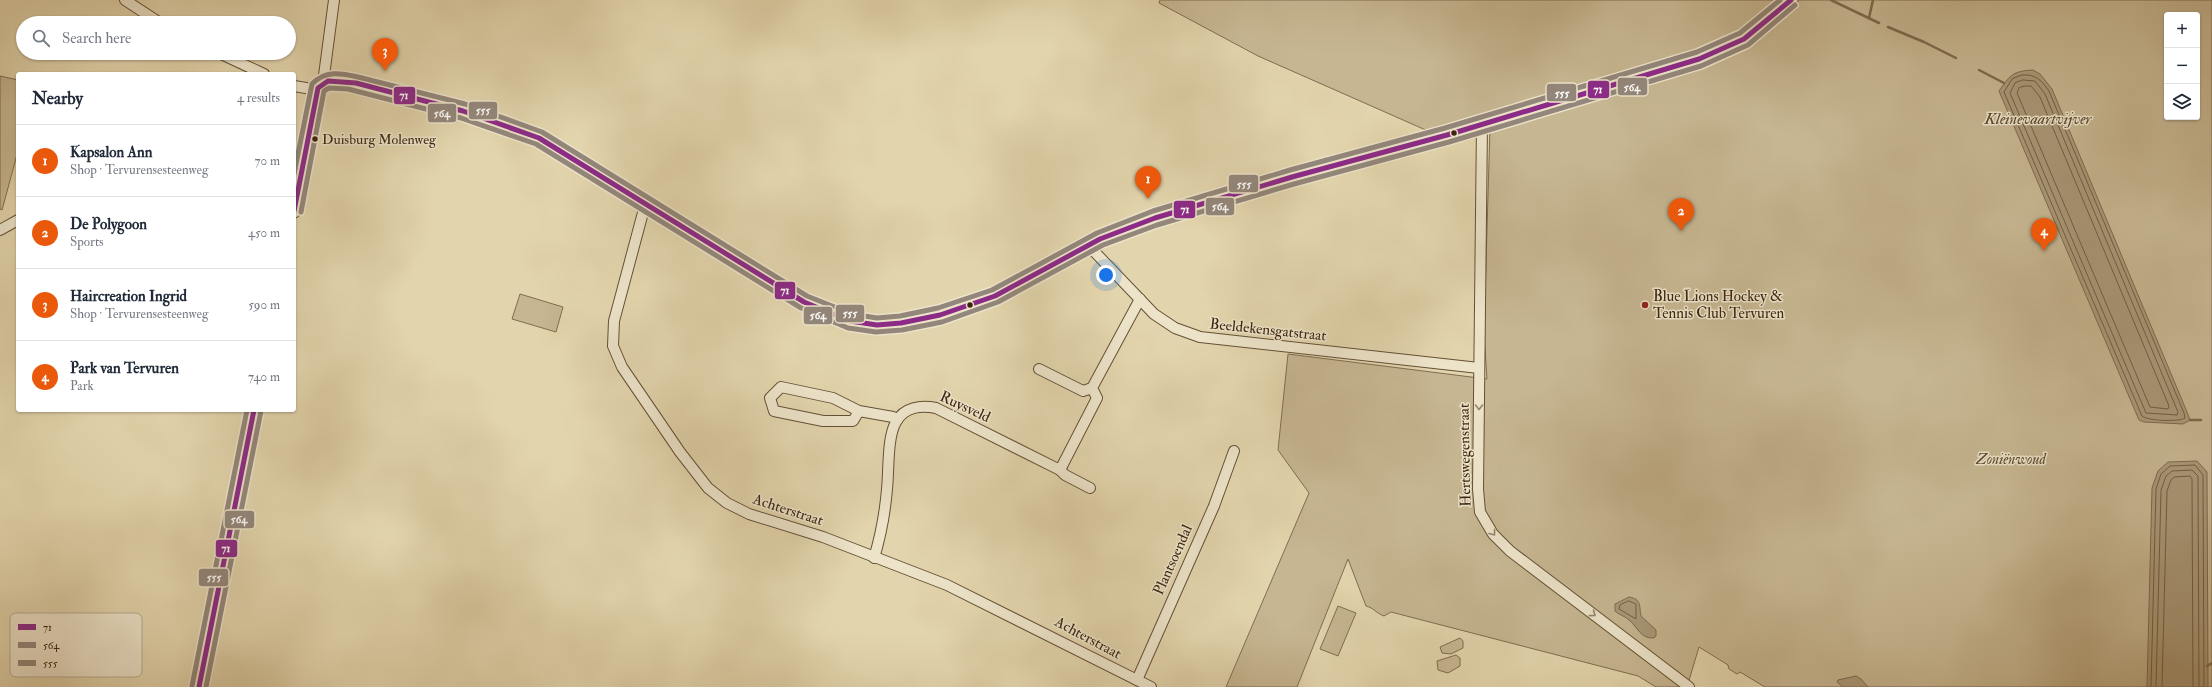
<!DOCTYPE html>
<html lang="en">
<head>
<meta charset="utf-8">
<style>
  :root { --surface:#fff; --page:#f6f6f7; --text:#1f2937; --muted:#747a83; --line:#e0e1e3; --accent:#ea580c }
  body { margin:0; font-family:"IM FELL Double Pica",serif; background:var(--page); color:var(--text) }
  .controls { position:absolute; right:12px; top:12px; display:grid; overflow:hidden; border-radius:4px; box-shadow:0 1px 3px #0004 }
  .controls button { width:36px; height:36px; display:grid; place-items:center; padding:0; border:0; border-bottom:1px solid var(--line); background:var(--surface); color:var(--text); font:20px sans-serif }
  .you { position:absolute; left:1106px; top:275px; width:14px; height:14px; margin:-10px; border:3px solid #fff; border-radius:50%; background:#1a73e8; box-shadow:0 0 0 6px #1a73e833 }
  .badge { display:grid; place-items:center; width:26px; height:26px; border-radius:50%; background:var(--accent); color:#fff; font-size:13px; font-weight:700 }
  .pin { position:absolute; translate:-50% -33px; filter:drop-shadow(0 1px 2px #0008) }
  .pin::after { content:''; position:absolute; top:21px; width:14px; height:12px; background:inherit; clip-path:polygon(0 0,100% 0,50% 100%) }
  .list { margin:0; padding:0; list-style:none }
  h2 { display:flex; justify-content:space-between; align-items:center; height:52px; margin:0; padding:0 16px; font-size:17px }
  h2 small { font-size:13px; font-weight:400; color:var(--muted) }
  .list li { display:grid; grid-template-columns:26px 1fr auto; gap:12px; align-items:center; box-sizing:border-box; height:72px; padding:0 16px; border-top:1px solid var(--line) }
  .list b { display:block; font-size:15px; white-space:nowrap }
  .list p { margin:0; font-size:13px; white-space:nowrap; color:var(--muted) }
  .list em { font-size:13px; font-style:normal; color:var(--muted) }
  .icon { flex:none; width:22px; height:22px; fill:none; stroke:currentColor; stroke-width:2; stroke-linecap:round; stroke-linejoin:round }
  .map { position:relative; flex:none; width:2212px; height:687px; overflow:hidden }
  .search { position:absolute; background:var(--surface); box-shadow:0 1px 3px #0004; left:16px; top:16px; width:280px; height:44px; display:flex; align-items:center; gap:10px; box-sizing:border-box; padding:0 14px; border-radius:22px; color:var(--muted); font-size:15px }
  .panel { position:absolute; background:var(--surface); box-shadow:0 1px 3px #0004; left:16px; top:72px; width:280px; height:340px; border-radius:4px }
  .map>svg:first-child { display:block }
  .green { fill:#c6b691; stroke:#806d50; fill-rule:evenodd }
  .water { fill:#a99877; stroke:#7d6a4d }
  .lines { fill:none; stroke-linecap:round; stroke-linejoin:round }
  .shore { stroke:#725e43; stroke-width:1 }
  .stream { stroke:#7d6a4d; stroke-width:2.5 }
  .minor-casing { stroke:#655036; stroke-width:12 }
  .tertiary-casing { stroke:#655036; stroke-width:15 }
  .minor { stroke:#ece3c9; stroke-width:10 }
  .tertiary { stroke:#ece3c9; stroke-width:13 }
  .bus-1-casing { stroke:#ece3c9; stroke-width:8 }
  .bus-2-casing { stroke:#ece3c9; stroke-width:8 }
  .bus-3-casing { stroke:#ece3c9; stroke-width:8 }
  .bus-1 { stroke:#8c2b87; stroke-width:5 }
  .bus-2 { stroke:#93877b; stroke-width:5 }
  .bus-3 { stroke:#93877b; stroke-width:5 }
  .oneway { stroke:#94846c }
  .bus-dot { fill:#3b240f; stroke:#ece3c9; stroke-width:1.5 }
  .poi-dot { fill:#8f2418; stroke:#ece3c9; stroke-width:1.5 }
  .labels { text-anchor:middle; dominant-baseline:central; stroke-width:3; stroke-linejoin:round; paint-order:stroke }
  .bus-label { font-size:14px; fill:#3b240f; stroke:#ece3c9; text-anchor:start }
  .poi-label { font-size:15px; fill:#3b240f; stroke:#ece3c9; text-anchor:start }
  .street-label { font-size:15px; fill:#3b240f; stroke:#ece3c9 }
  .park-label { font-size:15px; font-style:italic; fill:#5e4830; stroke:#ece3c9 }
  .water-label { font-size:16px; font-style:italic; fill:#5c472e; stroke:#ece3c9 }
  .key { fill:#ece3c9; stroke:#b7aa91; stroke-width:1 }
  .key-label { font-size:11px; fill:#3b240f }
  .line-badge { stroke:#ece3c9; stroke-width:1.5 }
  .badge-label { font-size:11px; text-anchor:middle; font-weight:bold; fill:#fff }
</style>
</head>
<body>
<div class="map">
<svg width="2212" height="687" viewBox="0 0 2212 687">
  <rect width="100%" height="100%" fill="#e2d4ac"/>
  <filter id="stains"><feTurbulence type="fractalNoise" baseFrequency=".005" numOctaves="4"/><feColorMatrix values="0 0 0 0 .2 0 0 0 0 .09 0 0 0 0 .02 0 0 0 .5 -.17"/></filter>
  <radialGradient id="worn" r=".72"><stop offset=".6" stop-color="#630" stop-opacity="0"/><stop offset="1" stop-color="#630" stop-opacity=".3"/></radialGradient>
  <!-- green -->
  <g class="green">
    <path d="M1160,0H2212V687H1765L1740,672L1737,674L1729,669L1728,665L1699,647L1687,687H1656L1638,676L1391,612L1384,616C1376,613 1374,608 1366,606L1348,559L1297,687H1226L1309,493L1278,450L1288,354L1487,379L1484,334L1490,127L1690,69L1685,60L1484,118L1428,131L1258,56L1159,3ZM2167,15H2197V117H2167Z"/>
    <path d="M0,76L18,80V151L2,210L0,209Z"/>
    <path d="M520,294L563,307L556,332L512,319Z"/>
    <path d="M1338,606L1356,613L1338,656L1320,649Z"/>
    <path d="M1460,638L1463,641V648L1451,654L1442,653L1440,647Z"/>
    <path d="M1456,655L1460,658V666L1448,673L1438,670L1437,661Z"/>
  </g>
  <!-- water -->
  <g class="water">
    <path d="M2033,70L2040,74L2052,89L2187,412L2190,420L2183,424L2144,422L2139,420L1999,91C2010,75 2013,71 2033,70Z"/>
    <path d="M2197,461L2207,472L2208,687H2147L2152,488L2158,471L2168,462Z"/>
    <path d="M1629,597C1642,599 1639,606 1641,616L1656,630V636L1654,638C1640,639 1638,627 1629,620C1625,616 1619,615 1615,611V604Z"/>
    <path d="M1856,676L1861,679L1868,687H1843L1837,682L1838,680Z"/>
  </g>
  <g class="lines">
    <!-- shore -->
    <g class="shore">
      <path d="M2022,75C2036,74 2041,80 2049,91L2184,413L2185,418C2179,422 2148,421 2142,416L2004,92L2012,79Z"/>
      <path d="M2023,80L2035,81L2045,94L2178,412L2177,415L2146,413L2010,93L2015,83Z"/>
      <path d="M2025,86H2031L2040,97L2169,406L2168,409L2150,407L2017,93L2019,88Z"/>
      <path d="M1629,601L1636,604V619L1619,609L1620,605Z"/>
      <path d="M2151,687L2156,489L2161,474L2170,466L2195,465L2203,475L2204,687"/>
      <path d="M2156,687L2161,490L2166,476L2172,471L2192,470L2198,476L2199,687"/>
      <path d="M2162,687L2167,491L2171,480L2174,477L2190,476L2192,479L2193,687"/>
    </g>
    <!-- stream -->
    <g class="stream">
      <path d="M1831,0L1879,23"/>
      <path d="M1869,18L1873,0"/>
      <path d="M1888,27L1924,42L1956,58"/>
      <path d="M1979,70L2004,83"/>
      <path d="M2190,420H2201"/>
      <path d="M2207,666L2212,663"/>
    </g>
    <!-- minor casing -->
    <g class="minor-casing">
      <g id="minor">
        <path d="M125,0L160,23"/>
        <path d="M219,53L264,74"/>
        <path d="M323,83L334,0"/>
        <path d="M294,86L318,90"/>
        <path d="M1482,123L1478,489L1480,512L1493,534L1510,551L1689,687"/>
        <path d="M645,205L614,321L613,346L622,367L680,452L708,488L727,503L749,514L823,537L947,585L1151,687"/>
        <path d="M0,230L18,220"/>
        <path d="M1088,245L1154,314L1175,328L1200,337L1479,368"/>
        <path d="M1039,369L1083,391L1092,388"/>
        <path d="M859,411L853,421H823L774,411L770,398L781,387L833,398L859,411L893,417L897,420"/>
        <path d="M1060,470L1065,475L1090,488"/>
        <path d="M874,558C881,535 885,513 887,489C889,471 887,437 896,422C904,407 921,405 936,408L1060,470L1097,398L1092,388L1140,299"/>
        <path d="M1137,680L1214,506L1234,451"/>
      </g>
    </g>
    <!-- tertiary casing -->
    <g class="tertiary-casing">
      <g id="tertiary">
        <path d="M294,211L318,88C321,85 324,82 328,81C345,78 368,87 385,91C438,104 489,116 539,138L804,302L850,321L877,325L901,323L940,315L995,296L1100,239L1155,218L1292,177L1447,135L1699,59L1744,39L1791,0"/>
        <path d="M199,687L254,410"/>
      </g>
    </g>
    <!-- minor -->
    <use href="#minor" class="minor"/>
    <!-- tertiary -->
    <use href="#tertiary" class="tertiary"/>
    <!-- bus-1 casing -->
    <g class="bus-1-casing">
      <g id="bus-1">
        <path d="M294,211L318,88L328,81L356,83L463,111L539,138L804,302L850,321L877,325L901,323L940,315L995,296L1100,239L1155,218L1292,177L1447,135L1699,59L1744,39L1791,0"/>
        <path d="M199,687L254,410"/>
      </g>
    </g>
    <!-- bus-2 casing -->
    <g class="bus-2-casing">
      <g id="bus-2">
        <path d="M301,212L324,91L329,88L348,89L461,118L536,144L801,308L848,328L876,332L902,330L942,322L998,302L1103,245L1157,225L1294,184L1449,142L1701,66L1748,45L1795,5"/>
        <path d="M206,687L261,411"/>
      </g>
    </g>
    <!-- bus-3 casing -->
    <g class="bus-3-casing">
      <g id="bus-3">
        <path d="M294,174L312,84C325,70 341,73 358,77L465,104L542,132L807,296L852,314L877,318L900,316L938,308L992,290L1097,233L1153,211L1290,170L1445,128L1697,52L1740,33L1780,0"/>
        <path d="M192,686L247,410"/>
      </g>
    </g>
    <!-- bus-1 -->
    <use href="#bus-1" class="bus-1"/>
    <!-- bus-2 -->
    <use href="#bus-2" class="bus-2"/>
    <!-- bus-3 -->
    <use href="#bus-3" class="bus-3"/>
  </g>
  <!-- one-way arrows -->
  <defs><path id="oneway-chevron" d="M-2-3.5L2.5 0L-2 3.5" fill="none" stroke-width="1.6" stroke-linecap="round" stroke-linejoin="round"/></defs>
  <g class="oneway">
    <use href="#oneway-chevron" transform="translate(1479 407) rotate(90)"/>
    <use href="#oneway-chevron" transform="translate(1493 533) rotate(53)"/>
    <use href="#oneway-chevron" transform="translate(1593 614) rotate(37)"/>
  </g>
  <!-- markers -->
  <g class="bus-dot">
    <circle cx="1454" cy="133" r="3.5"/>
    <circle cx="315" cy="139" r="3.5"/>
    <circle cx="970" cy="305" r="3.5"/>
  </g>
  <circle class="poi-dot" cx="1645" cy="305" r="4"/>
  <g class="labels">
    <!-- bus labels -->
    <g class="bus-label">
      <text x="322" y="139">Duisburg Molenweg</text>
    </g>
    <!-- poi labels -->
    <g class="poi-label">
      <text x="1653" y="296">Blue Lions Hockey &amp;<tspan x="1653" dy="17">Tennis Club Tervuren</tspan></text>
    </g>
    <!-- street labels -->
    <g class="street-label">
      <text transform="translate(1268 330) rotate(6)">Beeldekensgatstraat</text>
      <text transform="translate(965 407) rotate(25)">Ruysveld</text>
      <text transform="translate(1465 455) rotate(-91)">Hertswegenstraat</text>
      <text transform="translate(788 510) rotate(18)">Achterstraat</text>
      <text transform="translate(1173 560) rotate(-66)">Plantsoendal</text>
      <text transform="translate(1088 638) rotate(28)">Achterstraat</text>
    </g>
    <!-- park labels -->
    <g class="park-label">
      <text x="2011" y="459">Zoniënwoud</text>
    </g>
    <!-- water labels -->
    <g class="water-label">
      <text x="2038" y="119">Kleinevaartvijver</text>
    </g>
  </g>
  <!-- legend -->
  <rect x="10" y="613" width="132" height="64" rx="6" class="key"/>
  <rect x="18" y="624" width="18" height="6" fill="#8c2b87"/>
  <rect x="18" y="642" width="18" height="6" fill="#93877b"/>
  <rect x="18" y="660" width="18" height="6" fill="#93877b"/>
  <g class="key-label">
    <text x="43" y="631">71</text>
    <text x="43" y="649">564</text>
    <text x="43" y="667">555</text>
  </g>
  <g class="line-badge">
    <rect x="1617" y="77" width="31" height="19" rx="4" fill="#93877b"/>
    <rect x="1587" y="80" width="23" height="19" rx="4" fill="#8c2b87"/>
    <rect x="1546" y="83" width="31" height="19" rx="4" fill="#93877b"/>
    <rect x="393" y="86" width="23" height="19" rx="4" fill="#8c2b87"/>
    <rect x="468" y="101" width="30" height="19" rx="4" fill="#93877b"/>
    <rect x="427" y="103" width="30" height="20" rx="4" fill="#93877b"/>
    <rect x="1228" y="174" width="31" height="19" rx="4" fill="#93877b"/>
    <rect x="1205" y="197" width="30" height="19" rx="4" fill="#93877b"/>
    <rect x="1173" y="200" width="23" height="19" rx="4" fill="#8c2b87"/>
    <rect x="774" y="281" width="22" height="19" rx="4" fill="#8c2b87"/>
    <rect x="835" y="304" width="30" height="19" rx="4" fill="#93877b"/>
    <rect x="803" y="306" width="30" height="19" rx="4" fill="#93877b"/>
    <rect x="224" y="510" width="31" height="19" rx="4" fill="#93877b"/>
    <rect x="215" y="539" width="23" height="19" rx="4" fill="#8c2b87"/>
    <rect x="198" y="568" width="31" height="19" rx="4" fill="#93877b"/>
  </g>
  <g class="badge-label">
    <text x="1632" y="91">564</text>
    <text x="1598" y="93">71</text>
    <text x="1562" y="97">555</text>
    <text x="404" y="99">71</text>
    <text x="483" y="114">555</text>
    <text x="442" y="117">564</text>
    <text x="1244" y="188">555</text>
    <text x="1220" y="210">564</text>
    <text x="1185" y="213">71</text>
    <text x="785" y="294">71</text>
    <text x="850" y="317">555</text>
    <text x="818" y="319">564</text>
    <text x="239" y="523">564</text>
    <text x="226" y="552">71</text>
    <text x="214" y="581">555</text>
  </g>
  <rect width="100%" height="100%" filter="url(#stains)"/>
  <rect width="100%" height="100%" fill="url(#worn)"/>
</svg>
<div class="controls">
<button>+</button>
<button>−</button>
<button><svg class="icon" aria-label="layers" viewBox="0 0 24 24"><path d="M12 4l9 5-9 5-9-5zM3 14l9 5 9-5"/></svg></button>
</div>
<div class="you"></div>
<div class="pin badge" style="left:1148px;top:199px">1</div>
<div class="pin badge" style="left:1681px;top:231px">2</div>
<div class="pin badge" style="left:385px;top:71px">3</div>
<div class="pin badge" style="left:2044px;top:251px">4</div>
<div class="search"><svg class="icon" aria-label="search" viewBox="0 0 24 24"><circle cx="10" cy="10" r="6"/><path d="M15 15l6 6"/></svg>Search here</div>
<section class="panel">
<h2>Nearby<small>4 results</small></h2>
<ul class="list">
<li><span class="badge">1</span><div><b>Kapsalon Ann</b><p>Shop · Tervurensesteenweg</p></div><em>70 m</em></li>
<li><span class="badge">2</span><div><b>De Polygoon</b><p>Sports</p></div><em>450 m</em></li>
<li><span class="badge">3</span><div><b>Haircreation Ingrid</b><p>Shop · Tervurensesteenweg</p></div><em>590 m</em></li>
<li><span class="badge">4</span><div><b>Park van Tervuren</b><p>Park</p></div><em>740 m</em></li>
</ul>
</section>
</div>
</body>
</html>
